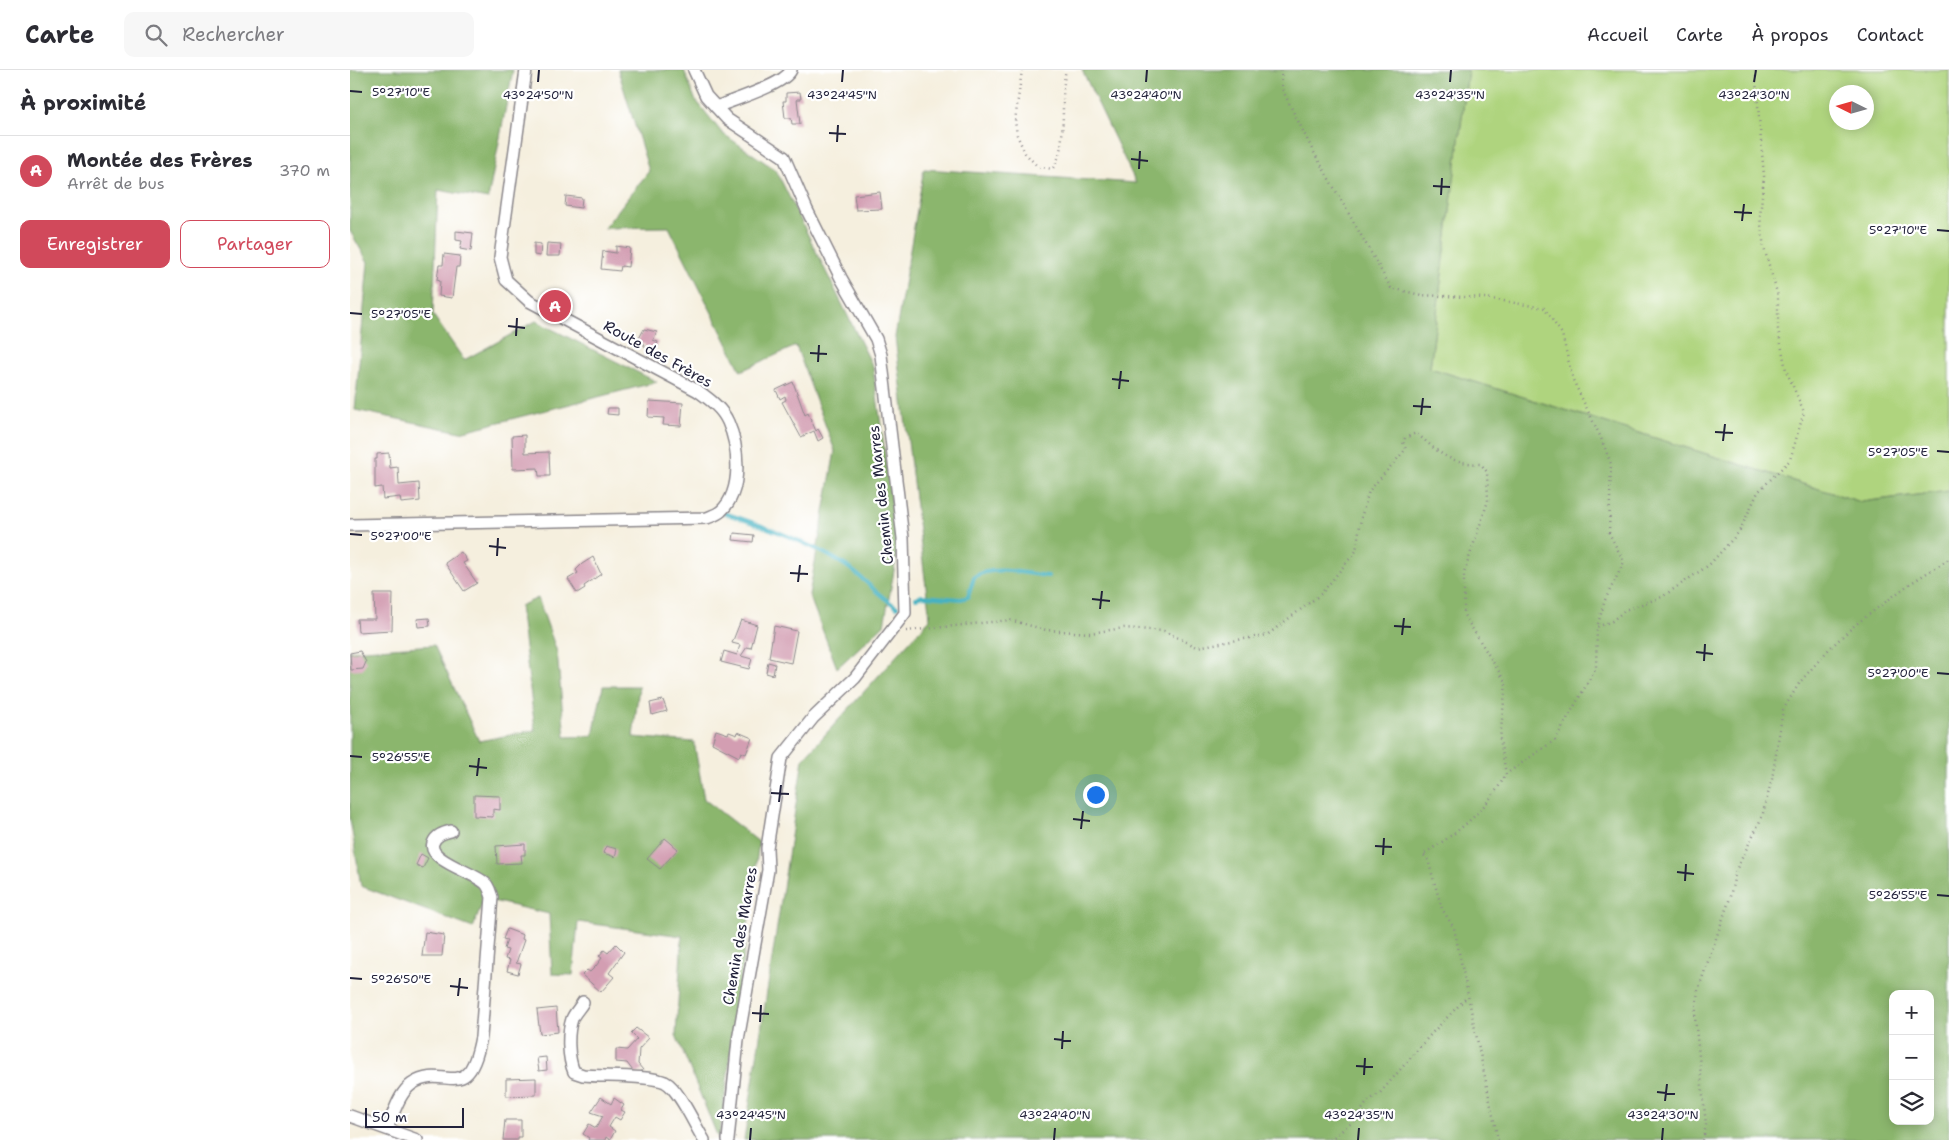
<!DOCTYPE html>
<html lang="fr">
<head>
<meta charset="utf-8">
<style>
  :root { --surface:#fff; --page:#f7f7f7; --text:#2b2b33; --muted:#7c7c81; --line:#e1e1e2; --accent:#d1495b }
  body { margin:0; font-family:"Shantell Sans",sans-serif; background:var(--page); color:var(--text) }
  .controls { position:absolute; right:15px; bottom:15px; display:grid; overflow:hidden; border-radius:10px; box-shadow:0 2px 12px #0003 }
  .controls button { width:45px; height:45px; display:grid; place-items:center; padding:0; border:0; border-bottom:1px solid var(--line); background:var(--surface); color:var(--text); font:25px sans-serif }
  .compass { position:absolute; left:1479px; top:15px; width:45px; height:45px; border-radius:50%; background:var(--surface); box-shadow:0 2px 12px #0003; rotate:275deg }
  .scale { position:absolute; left:15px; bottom:12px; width:99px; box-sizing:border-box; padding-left:5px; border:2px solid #22223b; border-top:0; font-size:14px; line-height:18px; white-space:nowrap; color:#22223b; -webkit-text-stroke:4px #fff; paint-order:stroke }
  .you { position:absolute; left:745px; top:724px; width:18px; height:18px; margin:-12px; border:4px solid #fff; border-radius:50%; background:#1a73e8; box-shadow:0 0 0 8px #1a73e833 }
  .badge { display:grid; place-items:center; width:32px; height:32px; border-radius:50%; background:var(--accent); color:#fff; font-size:16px; font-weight:700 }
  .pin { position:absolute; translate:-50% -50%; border:2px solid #fff; box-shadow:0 1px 5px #0006 }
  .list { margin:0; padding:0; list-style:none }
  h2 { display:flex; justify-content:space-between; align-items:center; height:65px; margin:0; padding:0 20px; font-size:21px }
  h2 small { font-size:16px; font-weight:400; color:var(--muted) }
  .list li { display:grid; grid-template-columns:32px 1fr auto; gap:15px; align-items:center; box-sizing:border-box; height:70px; padding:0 20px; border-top:1px solid var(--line) }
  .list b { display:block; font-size:19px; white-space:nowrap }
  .list p { margin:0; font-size:16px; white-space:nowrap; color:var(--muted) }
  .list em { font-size:16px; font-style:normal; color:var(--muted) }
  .actions { display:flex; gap:10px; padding:15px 20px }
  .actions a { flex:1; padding:11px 0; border:1px solid var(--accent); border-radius:10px; text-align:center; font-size:18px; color:var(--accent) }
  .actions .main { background:var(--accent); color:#fff }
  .icon { flex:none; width:28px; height:28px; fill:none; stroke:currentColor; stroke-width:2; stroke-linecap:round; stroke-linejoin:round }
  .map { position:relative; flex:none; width:1599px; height:1070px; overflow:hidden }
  header { display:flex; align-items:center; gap:30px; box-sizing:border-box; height:70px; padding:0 25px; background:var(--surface); border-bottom:1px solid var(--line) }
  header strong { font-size:24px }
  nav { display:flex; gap:28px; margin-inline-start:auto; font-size:18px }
  .search { width:350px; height:45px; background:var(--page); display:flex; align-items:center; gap:12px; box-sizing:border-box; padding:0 18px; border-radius:10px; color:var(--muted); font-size:19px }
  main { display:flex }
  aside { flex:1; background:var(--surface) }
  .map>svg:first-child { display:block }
  .green { fill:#afd47e; stroke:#687b5c; fill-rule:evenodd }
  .forest { fill:#8bb66d; stroke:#566c54; fill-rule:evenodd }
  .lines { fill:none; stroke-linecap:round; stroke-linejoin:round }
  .stream { stroke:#45b2c2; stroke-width:4 }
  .building { fill:#d39eb2 }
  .minor-casing { stroke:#8c888c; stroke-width:14 }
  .path { stroke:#8c888c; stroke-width:2.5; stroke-dasharray:1 4; stroke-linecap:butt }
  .minor { stroke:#fff; stroke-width:11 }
  .ticks { fill:none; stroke:#22223b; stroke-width:2 }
  .labels { text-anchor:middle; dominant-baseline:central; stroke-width:4.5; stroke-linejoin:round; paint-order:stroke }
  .street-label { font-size:15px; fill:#22223b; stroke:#fff }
  .ticks-label { font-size:12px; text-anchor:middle; fill:#22223b; stroke:#fff; stroke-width:4.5; stroke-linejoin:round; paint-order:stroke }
</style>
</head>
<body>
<header>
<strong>Carte</strong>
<div class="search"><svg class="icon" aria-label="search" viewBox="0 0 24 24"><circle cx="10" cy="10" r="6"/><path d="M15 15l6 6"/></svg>Rechercher</div>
<nav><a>Accueil</a><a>Carte</a><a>À propos</a><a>Contact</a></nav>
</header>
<main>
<aside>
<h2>À proximité<small></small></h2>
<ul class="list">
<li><span class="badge">A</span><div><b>Montée des Frères</b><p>Arrêt de bus</p></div><em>370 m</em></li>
</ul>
<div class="actions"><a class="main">Enregistrer</a><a>Partager</a></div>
</aside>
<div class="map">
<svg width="1599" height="1070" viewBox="0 0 1599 1070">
  <rect width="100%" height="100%" fill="#fff"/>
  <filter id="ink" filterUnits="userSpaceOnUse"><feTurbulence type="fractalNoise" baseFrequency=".02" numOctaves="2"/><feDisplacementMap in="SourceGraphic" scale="10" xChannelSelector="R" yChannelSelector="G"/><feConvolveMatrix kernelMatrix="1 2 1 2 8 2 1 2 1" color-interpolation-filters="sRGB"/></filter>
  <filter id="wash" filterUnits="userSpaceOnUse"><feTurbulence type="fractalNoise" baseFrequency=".0096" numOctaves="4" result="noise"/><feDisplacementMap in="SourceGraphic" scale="20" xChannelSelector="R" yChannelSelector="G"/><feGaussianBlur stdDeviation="1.12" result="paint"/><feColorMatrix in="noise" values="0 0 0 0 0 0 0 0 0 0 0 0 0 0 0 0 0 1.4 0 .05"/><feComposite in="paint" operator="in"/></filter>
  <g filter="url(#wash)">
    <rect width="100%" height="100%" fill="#f5efde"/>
    <!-- green -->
    <path class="green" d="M1118,0H1599V421L1511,432L1080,298ZM1486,22H1516V52H1486Z"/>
    <!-- forest -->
    <g class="forest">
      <path d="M0,0H163L138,129L88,120L83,245L114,290L186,251L307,312L110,362L5,340L18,192L0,161Z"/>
      <path d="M268,0H334L345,29L372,63L426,100L523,297L548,479L534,555L487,598L459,525L485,381L446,276L391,301L319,157L254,158L299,101Z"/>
      <path d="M732,0H1118L1080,298L1511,432L1599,421V1070H394L453,689L580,549L545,267L574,99L786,113ZM1543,924H1580V1051H1543Z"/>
      <path d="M188,528L207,582L215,667L243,666L253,616H289L283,667L344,672L354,729L409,772L369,1070L326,965L332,866L228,852L223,905L202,904L199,844L134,829L123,858L11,816L0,749V581L84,575L129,671L185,660L170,536Z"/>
    </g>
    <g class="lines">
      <!-- stream -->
      <g class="stream">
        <path d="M374,443C415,456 456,471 493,494C512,505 525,524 547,537"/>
        <path d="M566,528L572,526L611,529L618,527L624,507C643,494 676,504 698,506"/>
      </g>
    </g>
    <g id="blocks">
      <!-- building -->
      <g class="building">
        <path d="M450,22L451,29H447L450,54H442L441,48H435L433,31H436V23Z"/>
        <path d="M530,122L532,139L506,140L504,125Z"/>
        <path d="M216,126L232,128L231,138L215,136Z"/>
        <path d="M106,161L123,163L121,181L110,179L112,171L106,170Z"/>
        <path d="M184,173L191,174L190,186L184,185Z"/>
        <path d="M197,173L211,174L210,186H196Z"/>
        <path d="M266,176L280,178L278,197L271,196L270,201L251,199L253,181L266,183Z"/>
        <path d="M94,184L110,186L109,197H106L102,228L89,226L90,211L87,210L89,195H93Z"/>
        <path d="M294,259L307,262L303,270L308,272L304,281L294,276L295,274H286Z"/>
        <path d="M443,312L455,345L458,343L466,361L468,359L473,368L468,371L464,361L451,367L432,332L436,330L435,326L430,329L426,320Z"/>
        <path d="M299,331L333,333L331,356L313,355L314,348L298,347Z"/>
        <path d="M258,338H268V345L257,344Z"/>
        <path d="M175,365V383L199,382L200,406H189L188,398L163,399L162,366Z"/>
        <path d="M39,383L40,398L48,397L49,415L69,413L70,431L51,433L50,427L33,429L32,417L25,418V389H27V384Z"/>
        <path d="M384,463L404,465L403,472L383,470Z"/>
        <path d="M111,482L117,491L113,493L127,513L114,521L95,493Z"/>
        <path d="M243,487L251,504L234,516L235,518L227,523L218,509L228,503L226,500L232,494Z"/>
        <path d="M24,524H43L42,560L8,562L7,549H25Z"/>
        <path d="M79,548L80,556L68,557L67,549Z"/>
        <path d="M391,550L407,555L401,578L397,577L391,586L402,589L399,599L371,592L374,581L387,585L390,575L382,573Z"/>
        <path d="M424,556L447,561L441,593L419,588Z"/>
        <path d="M10,581L16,592L13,599L1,600L0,583Z"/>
        <path d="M418,592L425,594L423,605L416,603Z"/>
        <path d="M313,630L317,641L302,645L300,633Z"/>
        <path d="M366,660L378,664L379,662L387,665L388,662L402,668L396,684L391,682L389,687L362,673Z"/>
        <path d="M124,725L150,726V740L143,739V747L124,746Z"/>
        <path d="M315,768L328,779L310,799L297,789Z"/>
        <path d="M175,774V785H171L172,793L147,794L146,776Z"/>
        <path d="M256,776L267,779L265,787L253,783Z"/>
        <path d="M71,784L78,788L73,798L66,795Z"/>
        <path d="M157,859L173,865L172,869L174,870L166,893L171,894L168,904L157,901L160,890L155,889L158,880L154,879L157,870L153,869Z"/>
        <path d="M75,862L94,865L92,886H72Z"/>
        <path d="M266,874L274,882L259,903L264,907L251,922L232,905L237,900L240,902L246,896L252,888L249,886L254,880L258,883Z"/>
        <path d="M206,938L208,962L190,964L187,940Z"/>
        <path d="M286,958L299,968L289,979L288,994L293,1000L286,1005L277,993L266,992V979L277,980L287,969L281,963Z"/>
        <path d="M196,987L197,1000L189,1001L187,988Z"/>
        <path d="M186,1008V1025L156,1026V1009Z"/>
        <path d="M251,1027L261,1034L264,1028L274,1035L271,1040L275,1042L270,1050L265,1047L259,1057L265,1061L260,1070L256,1067L255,1070H238L239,1068L233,1064L239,1054L246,1058L253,1046L241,1042Z"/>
        <path d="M155,1050H171V1067H168V1070H153Z"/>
      </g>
    </g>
  </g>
  <g filter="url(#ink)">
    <use href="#blocks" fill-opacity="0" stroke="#8c888c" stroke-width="1"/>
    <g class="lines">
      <!-- minor casing -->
      <g class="minor-casing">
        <g id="minor">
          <path d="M344,0L356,26L377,49L434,87L457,140L491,208L526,269L531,285L553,468L555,543L505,608L463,648L431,688L417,778L418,800L388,970L378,1070"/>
          <path d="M366,37C383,30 434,15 441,0"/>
          <path d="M0,455L357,448C362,446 368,444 371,441C393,421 389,377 378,352C372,338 359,329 348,321L179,231L156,210L150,187L176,0"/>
          <path d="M233,932C230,938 224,943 222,949C217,964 218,988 224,1002L233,1005C253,1007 298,1005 315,1012C329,1019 345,1056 354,1070"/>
          <path d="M0,1046L67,1070"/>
          <path d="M37,1058C44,1044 48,1024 62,1014C95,992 118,1037 131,967L142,827C140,822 139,816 135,813C123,802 77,790 83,773C86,765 93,763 101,761"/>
        </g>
      </g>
      <!-- path -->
      <g class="path">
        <path d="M672,0L665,51L667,65L675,83L687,96L702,99C719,80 709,26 716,0"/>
        <path d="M931,0L932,19L962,79L1041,218L1071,225L1136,228L1194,238L1212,264L1223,310L1251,368L1261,394L1259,463L1274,492L1255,530L1247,557"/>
        <path d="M556,561L660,550L696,560L740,563L774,558L814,561L847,577L917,565L971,524L1006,481L1011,448L1019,421L1056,379L1053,372L1055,368L1066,363C1090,383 1097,393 1131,394L1137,402L1138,431L1114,503V545L1156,613L1150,669L1156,704L1205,670L1246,598L1247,557L1262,551L1275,540L1312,527L1359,495L1389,462L1408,422L1440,390L1454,342L1436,300L1428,259V226L1414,178L1410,147L1414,106L1405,0"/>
        <path d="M980,1070L1004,1051L1018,1031L1030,1023L1082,963L1117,927"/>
        <path d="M1148,1070L1104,858L1092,839L1078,790L1073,784C1107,764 1137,740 1156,704"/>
        <path d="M1353,1070L1356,1055L1345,947L1348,920L1379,831L1386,800L1412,747L1422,709L1433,640L1450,612L1479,579L1505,555L1558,515L1599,489"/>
      </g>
      <!-- minor -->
      <use href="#minor" class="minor"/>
    </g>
  </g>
  <!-- ticks -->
  <path class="ticks" d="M188,12L189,0M492,12L493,0M796,12L797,0M1100,12L1101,0M1404,12L1406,0M0,21L12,22M479,63L496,64M487,72L488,55M781,89L798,91M789,99L790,81M1083,116L1100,117M1091,125L1092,108M1384,142L1402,143M1392,151L1394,134M1587,160L1599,161M0,243L12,244M158,256L175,258M166,266L167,248M460,283L477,284M468,292L469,275M762,309L779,311M769,319L771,301M1063,336L1081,337M1071,345L1073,328M1365,362L1383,363M1373,371L1375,354M1587,381L1599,382M0,464L12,465M139,476L156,478M147,486L148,468M440,503L458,504M448,512L450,495M742,529L760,531M750,539L752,521M1044,556L1061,557M1052,565L1054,548M1346,582L1363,584M1354,591L1355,574M1587,603L1599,604M0,686L12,687M119,696L137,698M127,706L129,688M421,723L439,724M429,732L431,715M723,749L740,751M731,759L733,741M1025,776L1042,777M1033,785L1034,768M1327,802L1344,804M1335,811L1336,794M1587,825L1599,826M0,908L12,909M100,916L118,918M108,926L110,908M402,943L419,944M410,952L411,935M704,969L721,971M712,979L713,961M1006,996L1023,997M1014,1005L1015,988M1307,1022L1325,1024M1315,1031L1317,1014M400,1070L401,1058M704,1070L705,1058M1008,1070L1009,1058M1312,1070L1313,1058"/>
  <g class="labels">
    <!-- street labels -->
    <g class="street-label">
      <text transform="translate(308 284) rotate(29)">Route des Frères</text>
      <text transform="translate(531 425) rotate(-96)">Chemin des Marres</text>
      <text transform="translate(390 866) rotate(-80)">Chemin des Marres</text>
    </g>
  </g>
  <g class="ticks-label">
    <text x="51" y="26">5°27'10"E</text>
    <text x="188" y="29">43°24'50"N</text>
    <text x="492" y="29">43°24'45"N</text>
    <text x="796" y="29">43°24'40"N</text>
    <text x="1100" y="29">43°24'35"N</text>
    <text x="1404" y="29">43°24'30"N</text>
    <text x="1548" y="164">5°27'10"E</text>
    <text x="51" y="248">5°27'05"E</text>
    <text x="1548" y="386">5°27'05"E</text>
    <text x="51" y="470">5°27'00"E</text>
    <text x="1548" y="607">5°27'00"E</text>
    <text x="51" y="691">5°26'55"E</text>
    <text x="1548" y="829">5°26'55"E</text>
    <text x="51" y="913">5°26'50"E</text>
    <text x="401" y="1049">43°24'45"N</text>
    <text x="705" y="1049">43°24'40"N</text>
    <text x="1009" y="1049">43°24'35"N</text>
    <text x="1313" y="1049">43°24'30"N</text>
  </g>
</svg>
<div class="controls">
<button>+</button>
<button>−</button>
<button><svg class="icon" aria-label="layers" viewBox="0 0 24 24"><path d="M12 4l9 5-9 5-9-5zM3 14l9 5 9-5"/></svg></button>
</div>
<svg class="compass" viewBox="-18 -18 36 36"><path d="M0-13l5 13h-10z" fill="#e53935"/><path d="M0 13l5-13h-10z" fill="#7c7c81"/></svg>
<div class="scale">50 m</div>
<div class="you"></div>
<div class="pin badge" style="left:205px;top:236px">A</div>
</div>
</main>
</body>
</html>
